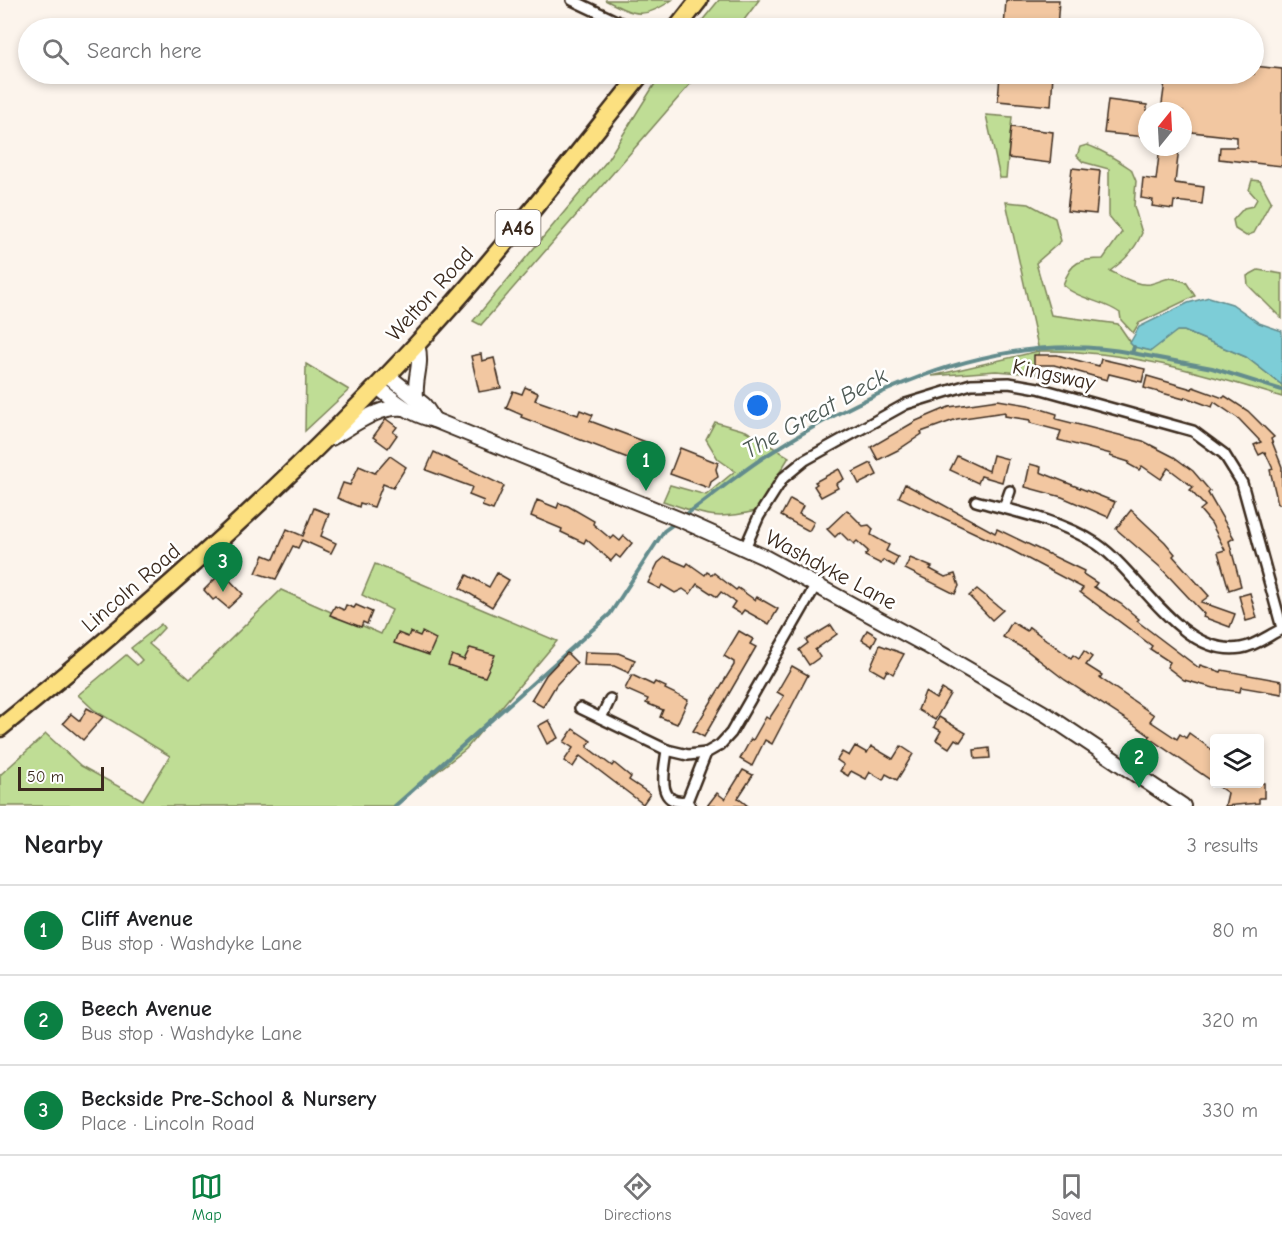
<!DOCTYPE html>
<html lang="en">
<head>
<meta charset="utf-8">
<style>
  :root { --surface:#fff; --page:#f2f2f2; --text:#202124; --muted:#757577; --line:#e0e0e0; --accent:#0b8043 }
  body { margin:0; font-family:"Comic Neue",sans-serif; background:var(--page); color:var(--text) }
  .controls { position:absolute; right:18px; bottom:18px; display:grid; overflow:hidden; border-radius:6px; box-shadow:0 3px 9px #0003 }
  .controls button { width:54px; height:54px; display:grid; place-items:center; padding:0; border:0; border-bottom:2px solid var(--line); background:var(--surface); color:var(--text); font:30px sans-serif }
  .compass { position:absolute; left:1138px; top:102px; width:54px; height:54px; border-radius:50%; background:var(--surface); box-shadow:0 3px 9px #0003; rotate:18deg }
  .scale { position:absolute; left:18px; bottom:15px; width:86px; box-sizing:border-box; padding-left:6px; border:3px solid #3b2a1e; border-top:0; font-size:16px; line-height:21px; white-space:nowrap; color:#3b2a1e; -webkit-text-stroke:4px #fff; paint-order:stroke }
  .you { position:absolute; left:758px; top:406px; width:21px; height:21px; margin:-15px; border:4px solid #fff; border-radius:50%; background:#1a73e8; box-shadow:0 0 0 9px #1a73e833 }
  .badge { display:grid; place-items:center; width:39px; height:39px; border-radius:50%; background:var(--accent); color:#fff; font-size:20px; font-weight:700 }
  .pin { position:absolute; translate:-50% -50px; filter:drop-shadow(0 2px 3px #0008) }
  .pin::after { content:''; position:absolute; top:32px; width:21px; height:18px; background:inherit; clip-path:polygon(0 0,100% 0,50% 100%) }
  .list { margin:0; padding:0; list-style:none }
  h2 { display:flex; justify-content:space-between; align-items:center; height:78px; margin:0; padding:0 24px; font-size:26px }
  h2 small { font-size:20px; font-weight:400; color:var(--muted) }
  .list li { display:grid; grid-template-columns:39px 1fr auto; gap:18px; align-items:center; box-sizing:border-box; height:90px; padding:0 24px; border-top:2px solid var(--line) }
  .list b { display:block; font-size:22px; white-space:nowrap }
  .list p { margin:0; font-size:20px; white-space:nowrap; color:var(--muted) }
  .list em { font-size:20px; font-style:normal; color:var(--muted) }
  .icon { flex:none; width:33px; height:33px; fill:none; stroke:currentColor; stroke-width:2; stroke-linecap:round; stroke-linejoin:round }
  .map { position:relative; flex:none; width:1282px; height:806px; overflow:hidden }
  .search { position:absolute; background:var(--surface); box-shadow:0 3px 9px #0003; left:18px; right:18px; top:18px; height:66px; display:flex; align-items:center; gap:15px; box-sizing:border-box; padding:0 21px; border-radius:33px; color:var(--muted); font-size:22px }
  .sheet { height:348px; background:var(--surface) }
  nav { display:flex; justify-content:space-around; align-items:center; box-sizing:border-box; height:84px; border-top:2px solid var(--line); background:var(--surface); font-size:16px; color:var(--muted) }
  nav a { display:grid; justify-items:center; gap:3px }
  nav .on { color:var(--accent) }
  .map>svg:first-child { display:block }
  .green { fill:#bfdd95; stroke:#7d845a; stroke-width:1.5 }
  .water { fill:#7dcdd7; stroke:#638c8d; stroke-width:1.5 }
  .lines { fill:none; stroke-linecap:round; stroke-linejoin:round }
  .stream { stroke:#638c8d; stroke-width:4 }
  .building { fill:#f2c7a1; stroke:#3b2a1e; stroke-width:1.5 }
  .street-casing { stroke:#3b2a1e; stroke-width:14 }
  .secondary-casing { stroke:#3b2a1e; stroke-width:18 }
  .highway-casing { stroke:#3b2a1e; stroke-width:21 }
  .street { stroke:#fff; stroke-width:9 }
  .secondary { stroke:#fff; stroke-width:14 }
  .highway { stroke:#fce080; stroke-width:16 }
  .labels { text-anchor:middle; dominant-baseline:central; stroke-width:5; stroke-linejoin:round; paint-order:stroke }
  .shield { fill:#fff; stroke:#766a62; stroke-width:1.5 }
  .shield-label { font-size:21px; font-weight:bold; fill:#3b2a1e }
  .street-label { font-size:22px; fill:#3b2a1e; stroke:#fff }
  .water-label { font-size:24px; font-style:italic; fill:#4f5b56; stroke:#fff }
</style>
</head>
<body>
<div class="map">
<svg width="1282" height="806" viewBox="0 0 1282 806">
  <rect width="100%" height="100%" fill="#fcf4ec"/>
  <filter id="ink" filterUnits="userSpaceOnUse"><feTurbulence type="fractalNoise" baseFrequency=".0167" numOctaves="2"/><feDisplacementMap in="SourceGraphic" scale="12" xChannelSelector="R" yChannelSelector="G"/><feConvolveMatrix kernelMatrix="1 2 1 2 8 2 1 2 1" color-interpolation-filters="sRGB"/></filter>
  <g filter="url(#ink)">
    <!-- green -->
    <g class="green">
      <path d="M605,0H672C643,20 635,15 605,0Z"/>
      <path d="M719,0H759L738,28H696Z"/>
      <path d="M661,74H699L481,325L473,321L606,162Z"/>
      <path d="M986,115L1012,117L1006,178H1000Z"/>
      <path d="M1087,145C1100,149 1119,161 1131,169L1136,181L1134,206L1142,233C1134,251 1125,260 1110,271C1121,276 1137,286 1150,284C1170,279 1164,275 1186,282L1195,296L1139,323L1133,333L1121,320L1120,313C1102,300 1079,300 1063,285C1071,261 1080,259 1103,259L1122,232L1109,216V169L1083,162L1077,156L1080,147Z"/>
      <path d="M1252,180L1260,181L1271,201L1254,233L1246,236L1235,229L1233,220L1244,208L1253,206L1257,199L1249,190Z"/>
      <path d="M1006,202L1029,204L1055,218L1061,241L1036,263L1051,315L1118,324L1134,347L1177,331H1184L1246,357L1282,385V397C1204,373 1122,349 1039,351L1035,374L996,371L932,376L1039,351Z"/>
      <path d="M1258,270L1282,274V319L1248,285L1247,276Z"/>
      <path d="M306,364L349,390L305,431Z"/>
      <path d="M715,422L746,431L789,457L756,511C713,521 704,515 663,501L670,485L706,495L735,471L718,459L706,439Z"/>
      <path d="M375,564L557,641L466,749L393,806H0V775L46,734L81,766L143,800L170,756L94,710L78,695L126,655L137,665L142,660L131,648L161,624L164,628L149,644L190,679L281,590L381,634L392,610L362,595Z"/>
    </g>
    <!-- water -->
    <path class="water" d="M1209,297L1232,304L1259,323L1282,331V385L1246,357L1184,331H1177L1151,351L1134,347L1130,343L1139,327L1188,303Z"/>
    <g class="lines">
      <!-- stream -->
      <g class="stream">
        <path d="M1132,353L1212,368L1282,390"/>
        <path d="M684,516C714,495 741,471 772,452C876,386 1007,329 1132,353L1134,347"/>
        <path d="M395,806L610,614L664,531L675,523"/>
      </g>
    </g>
    <!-- building -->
    <g class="building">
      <path d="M1006,0H1059L1057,28H1004Z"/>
      <path d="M1254,66L1282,69V166L1219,159L1220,147H1237V137L1183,131V111H1161L1166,74H1254Z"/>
      <path d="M1000,74H1053L1051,106L998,101Z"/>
      <path d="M1108,100L1147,105V137L1104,133Z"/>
      <path d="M1011,127L1053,132L1050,163L1008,158Z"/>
      <path d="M1160,147H1179L1175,183L1204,187L1202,204L1174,201L1173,209L1152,206L1153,200L1141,198L1143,178L1156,180Z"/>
      <path d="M1072,168L1100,171L1096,214L1067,211Z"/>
      <path d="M481,354L482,361L494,358L501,388L479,392L471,356Z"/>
      <path d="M1034,355H1057L1099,366L1101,359L1145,369L1142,382L1109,374L1107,380L1054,365H1034Z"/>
      <path d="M1147,376L1192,389L1193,387L1223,398L1225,396L1248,411L1274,437L1271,439L1282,467V504H1278L1270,470L1273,469L1265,452L1259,455L1254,445L1261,442L1239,419L1214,402L1212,407L1185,397L1184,399L1144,388Z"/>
      <path d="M525,387L538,393L535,400L578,415L580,410L593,415L590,421L654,445L646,465L521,417L522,415L506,408L513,391L522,394Z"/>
      <path d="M998,400L1028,405L1057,414L1056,419L1143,441L1174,457L1193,471L1210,491L1208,493L1234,538L1229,541L1241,586L1229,590L1218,552L1225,550L1211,523L1200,510L1205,506L1190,490L1193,487L1168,468L1161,479L1142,466L1139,470L1128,464L1129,462L1110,456L1111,454L1058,440L1061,431L1030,423V420L1005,416V412L957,419L921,432L922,434L898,450L878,460L871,447L916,421L949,407Z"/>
      <path d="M386,419L397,427L393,432L397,435L388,448L373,437Z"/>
      <path d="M680,448L718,463L716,469L718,477L711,482L709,488L670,474Z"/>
      <path d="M434,452L504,486L493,510L482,506L484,501L469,495L472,487L426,470Z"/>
      <path d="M993,455L1008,459L1002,482L981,476L978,483L950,470L957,456L989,471Z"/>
      <path d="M390,456L406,467L393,488L383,484L374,507L360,503L359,507L337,498L343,483L350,485L359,466L375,473Z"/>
      <path d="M871,463L877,475L859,484L853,472Z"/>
      <path d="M1030,464L1041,467L1040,472L1115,502L1108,517L1062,497L1025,487Z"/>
      <path d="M839,469L844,479L836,484L838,488L821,497L814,486L817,484L815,482Z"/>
      <path d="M905,484L995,533L997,529L1084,571L1083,574L1097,583L1094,587L1121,604L1139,619L1137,621L1199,668L1200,665L1221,672L1222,670L1282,681V694L1241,687L1240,692L1214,688L1184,680L1167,667L1170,662L1150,649L1152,646L1080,592L1083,588L1011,550L899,497Z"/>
      <path d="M790,499L803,506L799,514L814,522L809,531L781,516Z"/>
      <path d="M537,500L557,508L559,503L568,506L594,521L593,524L611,539L614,536L620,541L624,536L632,543L620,558L616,555L611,561L586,539L584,543L561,532L562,529L531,516Z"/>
      <path d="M314,508L329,514L321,536L336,543L331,553L302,540L298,548L293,546L276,579L256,573L264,555L274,559L287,529L303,536Z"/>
      <path d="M847,510L863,526L869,525L873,529L871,535L889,545L886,551L898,557L894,566L883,560L881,564L865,556L868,551L857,541L854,544L850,540L849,541L840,532L835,537L827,529Z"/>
      <path d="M1131,510L1165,542L1175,554L1173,556L1209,596L1201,602L1235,614L1230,627L1203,617L1204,614L1160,567L1116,529Z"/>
      <path d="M665,557L686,566L688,563L705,575L707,572L712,575L714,573L736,590L738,588L755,600L757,597L778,609L769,624L744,610L741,614L731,608L735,602L721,592L717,597L697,584L690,594L683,589L675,593L662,585L660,589L648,583L658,563Z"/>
      <path d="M910,558L932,567L930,569L945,577L955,574L959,586L955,594L905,569Z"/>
      <path d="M222,572L243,594L228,608L216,598L213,600L204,590Z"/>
      <path d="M497,573L509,580L492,607L460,588L467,575L489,587Z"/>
      <path d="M977,589L1003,610L992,620L969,596Z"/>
      <path d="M1250,593L1257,618L1246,621L1239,596Z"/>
      <path d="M346,605L354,608L356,605L372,612L367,624L363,622L361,627L330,615L335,606L344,610Z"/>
      <path d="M1012,622L1027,631L1029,627L1071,658L1073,655L1079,659L1084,651L1092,657L1086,665L1102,675L1100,678L1154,715L1150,721L1177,739L1180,734L1186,738L1189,733L1215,752V783L1149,738L1150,736L1133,724L1065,680L1026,650L1003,637Z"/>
      <path d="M831,625L837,634L815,650L820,657L809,665L799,650L808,643L806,640Z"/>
      <path d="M867,630L877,636L872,646L862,640Z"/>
      <path d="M739,631L753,639L750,644L756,647L704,737L693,731L734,665V662L724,656Z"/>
      <path d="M410,632L420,636L422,632L436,639L429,655L394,643L398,633L408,637Z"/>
      <path d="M880,645L904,654L893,674L887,670L884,676L870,668Z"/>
      <path d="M470,648L495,655L485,677L448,665L452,655L464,660Z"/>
      <path d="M585,652L618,653L635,660L629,673L614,666L584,665Z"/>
      <path d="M567,653L577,663L556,685L543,707L531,700L546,675Z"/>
      <path d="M792,666L808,675L772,744L765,740L752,766L740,759L751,739L753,740L766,717L769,719L784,696L777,692Z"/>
      <path d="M632,675L653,685L655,682L666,687L665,689L688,700L677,724L660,717L663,710L646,703L648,699L625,689Z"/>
      <path d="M942,689L950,694L935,720L918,710L925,692L936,699Z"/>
      <path d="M87,708L103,717L83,740L63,723L71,714L80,721Z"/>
      <path d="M939,717L966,733L960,742L955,739L949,748L936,740L941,731L934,727Z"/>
      <path d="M549,720L558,738L547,744L538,726Z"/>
      <path d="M573,729L591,741L587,747L612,766L614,763L631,777L629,780L650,794L643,804L580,756L573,767L564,761L573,748L564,742Z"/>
      <path d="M855,746L867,753L871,746L893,759L901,746L913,754L897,780L886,774L883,780L870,772L866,779L851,771L848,776L840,771L844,765L837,760L842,752L849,756Z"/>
      <path d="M989,748L990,758L975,759L974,750Z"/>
      <path d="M743,770L753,775L738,798L748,806H707L717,793L725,799Z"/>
      <path d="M1213,783H1264V798H1259V803L1225,806L1228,793Z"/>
    </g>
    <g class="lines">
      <!-- street casing -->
      <g class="street-casing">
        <g id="street">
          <path d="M572,0L631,28"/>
          <path d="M976,501C1015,511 1062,521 1097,544C1141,574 1180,657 1241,648C1255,646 1269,635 1282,629"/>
          <path d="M1004,508L1010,491"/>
          <path d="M745,548L759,516L783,478L805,460L906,404L971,384L1009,383L1038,388L1193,431L1224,454L1242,483L1282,628"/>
          <path d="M580,708L667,750"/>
          <path d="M601,718L610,699"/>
          <path d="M687,801C654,806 665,768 667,750L688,755L706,753"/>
          <path d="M690,806L687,801L706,753L720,745L731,733L816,585"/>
        </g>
      </g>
      <!-- secondary casing -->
      <g class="secondary-casing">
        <g id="secondary">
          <path d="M387,375L424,405L434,420"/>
          <path d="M377,386C395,402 410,414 434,420L686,522L764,557L926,645L1047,715L1183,806"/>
          <path d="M416,398C414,376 423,366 417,344"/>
          <path d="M331,438C353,426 377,406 403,408"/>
        </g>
      </g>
      <!-- highway casing -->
      <g class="highway-casing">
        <g id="highway">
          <path d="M677,28L699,0"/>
          <path d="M0,728C147,609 289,483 417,344C497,258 568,165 641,74"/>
        </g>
      </g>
      <!-- street -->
      <use href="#street" class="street"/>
      <!-- secondary -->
      <use href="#secondary" class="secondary"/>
      <!-- highway -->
      <use href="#highway" class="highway"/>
    </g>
  </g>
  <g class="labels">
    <!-- shield labels -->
    <rect class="shield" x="495.5" y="210" width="45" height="36" rx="4.5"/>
    <g class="shield-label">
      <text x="518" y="228">A46</text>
    </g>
    <!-- street labels -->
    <g class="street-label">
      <text transform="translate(430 294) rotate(-48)">Welton Road</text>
      <text transform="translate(1054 375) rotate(12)">Kingsway</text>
      <text transform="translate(831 570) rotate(28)">Washdyke Lane</text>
      <text transform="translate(131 588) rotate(-41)">Lincoln Road</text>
    </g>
    <!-- water labels -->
    <g class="water-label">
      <text transform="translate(815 413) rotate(-29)">The Great Beck</text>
    </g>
  </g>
</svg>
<div class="controls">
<button><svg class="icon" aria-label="layers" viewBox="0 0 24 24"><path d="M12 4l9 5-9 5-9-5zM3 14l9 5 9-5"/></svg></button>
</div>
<svg class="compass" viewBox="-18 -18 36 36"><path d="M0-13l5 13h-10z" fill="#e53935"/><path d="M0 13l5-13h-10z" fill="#757577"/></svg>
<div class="scale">50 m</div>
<div class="you"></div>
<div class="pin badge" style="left:646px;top:491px">1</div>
<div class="pin badge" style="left:1139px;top:788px">2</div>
<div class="pin badge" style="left:223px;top:592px">3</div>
<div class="search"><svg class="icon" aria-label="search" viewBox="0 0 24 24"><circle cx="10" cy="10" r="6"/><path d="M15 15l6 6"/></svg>Search here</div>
</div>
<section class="sheet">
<h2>Nearby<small>3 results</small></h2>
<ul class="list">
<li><span class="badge">1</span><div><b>Cliff Avenue</b><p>Bus stop · Washdyke Lane</p></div><em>80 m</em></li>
<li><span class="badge">2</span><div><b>Beech Avenue</b><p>Bus stop · Washdyke Lane</p></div><em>320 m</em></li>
<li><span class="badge">3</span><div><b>Beckside Pre-School &amp; Nursery</b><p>Place · Lincoln Road</p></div><em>330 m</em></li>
</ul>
</section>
<nav>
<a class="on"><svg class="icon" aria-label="map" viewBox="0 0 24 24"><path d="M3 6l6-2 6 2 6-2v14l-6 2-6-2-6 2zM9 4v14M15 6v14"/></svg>Map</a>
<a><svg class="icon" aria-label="directions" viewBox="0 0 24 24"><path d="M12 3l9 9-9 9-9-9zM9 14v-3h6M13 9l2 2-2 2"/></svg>Directions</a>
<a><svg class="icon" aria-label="saved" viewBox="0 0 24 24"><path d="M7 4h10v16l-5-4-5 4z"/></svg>Saved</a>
</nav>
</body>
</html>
